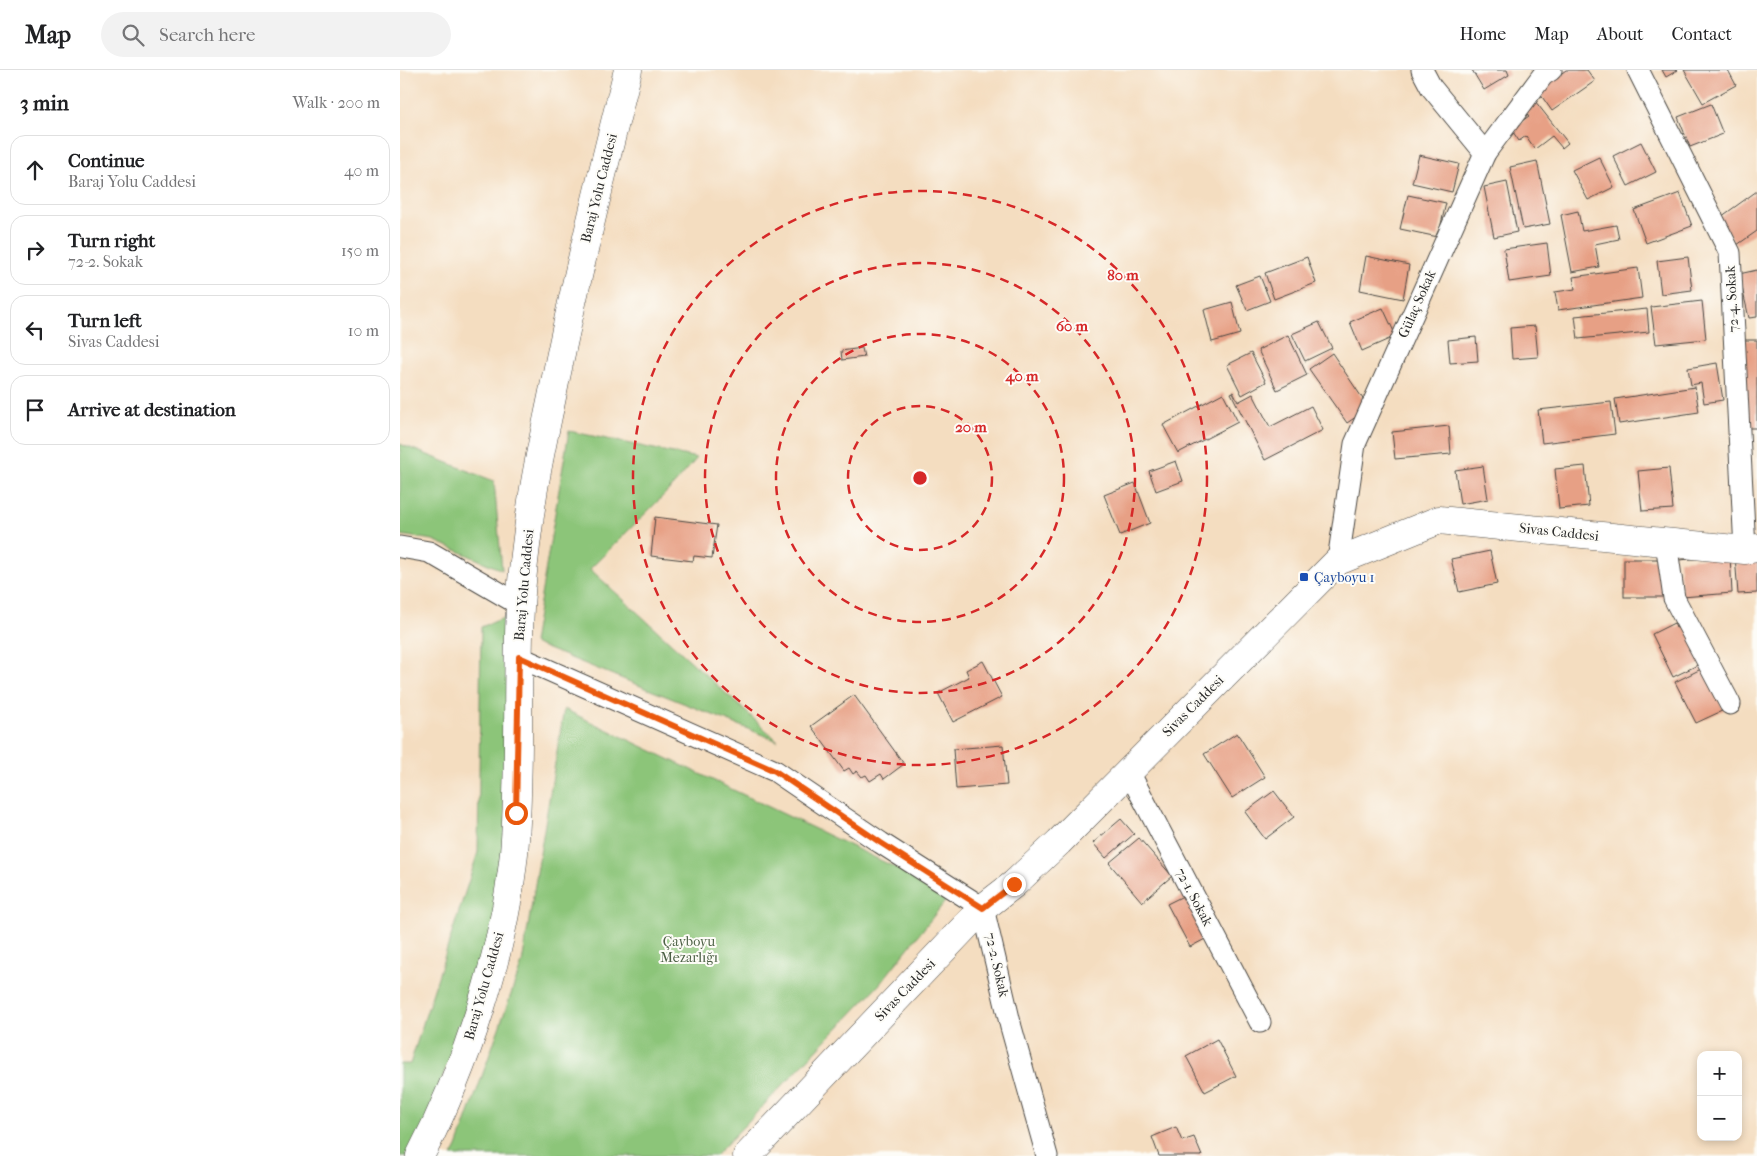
<!DOCTYPE html>
<html lang="en">
<head>
<meta charset="utf-8">
<style>
  :root { --surface:#fff; --page:#f2f2f2; --text:#202124; --muted:#757577; --line:#e0e0e0 }
  body { margin:0; font-family:"IM FELL French Canon",serif; background:var(--page); color:var(--text) }
  .controls { position:absolute; right:15px; bottom:15px; display:grid; overflow:hidden; border-radius:10px; box-shadow:0 2px 8px #0003 }
  .controls button { width:45px; height:45px; display:grid; place-items:center; padding:0; border:0; border-bottom:1px solid var(--line); background:var(--surface); color:var(--text); font:25px sans-serif }
  .stop { position:absolute; width:15px; height:15px; margin:-11px; border:4px solid #ea580c; border-radius:50%; background:#fff }
  .stop.end { background:#ea580c; border-color:#fff; box-shadow:0 1px 5px #0008 }
  .list { margin:0; padding:0; list-style:none }
  h2 { display:flex; justify-content:space-between; align-items:center; height:65px; margin:0; padding:0 20px; font-size:21px }
  h2 small { font-size:16px; font-weight:400; color:var(--muted) }
  .list li { display:grid; grid-template-columns:32px 1fr auto; gap:15px; align-items:center; box-sizing:border-box; height:70px; margin:0 10px 10px; padding:0 10px; border:1px solid var(--line); border-radius:15px }
  .list b { display:block; font-size:19px; white-space:nowrap }
  .list p { margin:0; font-size:16px; white-space:nowrap; color:var(--muted) }
  .list em { font-size:16px; font-style:normal; color:var(--muted) }
  .icon { flex:none; width:28px; height:28px; fill:none; stroke:currentColor; stroke-width:2; stroke-linecap:round; stroke-linejoin:round }
  .map { position:relative; flex:none; width:1357px; height:1086px; overflow:hidden }
  header { display:flex; align-items:center; gap:30px; box-sizing:border-box; height:70px; padding:0 25px; background:var(--surface); border-bottom:1px solid var(--line) }
  header strong { font-size:24px }
  nav { display:flex; gap:28px; margin-inline-start:auto; font-size:18px }
  .search { width:350px; height:45px; background:var(--page); display:flex; align-items:center; gap:12px; box-sizing:border-box; padding:0 18px; border-radius:28px; color:var(--muted); font-size:19px }
  main { display:flex }
  aside { flex:1; background:var(--surface) }
  .map>svg:first-child { display:block }
  .green { fill:#8cc579; stroke:#5c7852 }
  .building { fill:#e7a085 }
  .lines { fill:none; stroke-linecap:round; stroke-linejoin:round }
  .street-casing { stroke:#494641; stroke-width:23 }
  .secondary-casing { stroke:#494641; stroke-width:29 }
  .street { stroke:#fff; stroke-width:21 }
  .secondary { stroke:#fff; stroke-width:28 }
  .route { stroke:#ea580c; stroke-width:6 }
  .ring { fill:none; stroke:#d62828; stroke-width:2.5; stroke-dasharray:9 6 }
  .transit-dot { fill:#1a4fb4; stroke:#fdfcf7; stroke-width:2 }
  .labels { text-anchor:middle; dominant-baseline:central; stroke-width:4; stroke-linejoin:round; paint-order:stroke }
  .street-label { font-size:14px; fill:#2b2b2b; stroke:#fdfcf7 }
  .transit-label { font-size:14px; fill:#164399; stroke:#fdfcf7; text-anchor:start }
  .park-label { font-size:14px; fill:#4d6146; stroke:#fdfcf7 }
  .centre { fill:#d62828; stroke:#fdfcf7; stroke-width:2.5 }
  .ring-label { font-size:15px; text-anchor:middle; font-weight:bold; fill:#d62828; stroke:#fdfcf7; stroke-width:4; stroke-linejoin:round; paint-order:stroke }
</style>
</head>
<body>
<header>
<strong>Map</strong>
<div class="search"><svg class="icon" aria-label="search" viewBox="0 0 24 24"><circle cx="10" cy="10" r="6"/><path d="M15 15l6 6"/></svg>Search here</div>
<nav><a>Home</a><a>Map</a><a>About</a><a>Contact</a></nav>
</header>
<main>
<aside>
<h2>3 min<small>Walk · 200 m</small></h2>
<ul class="list">
<li><svg class="icon" aria-label="ahead" viewBox="0 0 24 24"><path d="M12 20V5M6 11l6-6 6 6"/></svg><div><b>Continue</b><p>Baraj Yolu Caddesi</p></div><em>40 m</em></li>
<li><svg class="icon" aria-label="right" viewBox="0 0 24 24"><path d="M7 20v-9h11M14 6l5 5-5 5"/></svg><div><b>Turn right</b><p>72-2. Sokak</p></div><em>150 m</em></li>
<li><svg class="icon" aria-label="left" viewBox="0 0 24 24"><path d="M17 20v-9H6M10 6l-5 5 5 5"/></svg><div><b>Turn left</b><p>Sivas Caddesi</p></div><em>10 m</em></li>
<li><svg class="icon" aria-label="arrive" viewBox="0 0 24 24"><path d="M6 21V4h12l-3 4 3 4H6"/></svg><div><b>Arrive at destination</b></div></li>
</ul>
</aside>
<div class="map">
<svg width="1357" height="1086" viewBox="0 0 1357 1086">
  <rect width="100%" height="100%" fill="#fdfcf7"/>
  <filter id="ink" filterUnits="userSpaceOnUse"><feTurbulence type="fractalNoise" baseFrequency=".02" numOctaves="2"/><feDisplacementMap in="SourceGraphic" scale="10" xChannelSelector="R" yChannelSelector="G"/><feConvolveMatrix kernelMatrix="1 2 1 2 8 2 1 2 1" color-interpolation-filters="sRGB"/></filter>
  <filter id="wash" filterUnits="userSpaceOnUse"><feTurbulence type="fractalNoise" baseFrequency=".0096" numOctaves="4" result="noise"/><feDisplacementMap in="SourceGraphic" scale="20" xChannelSelector="R" yChannelSelector="G"/><feGaussianBlur stdDeviation="1.12" result="paint"/><feColorMatrix in="noise" values="0 0 0 0 0 0 0 0 0 0 0 0 0 0 0 0 0 1.4 0 .05"/><feComposite in="paint" operator="in"/></filter>
  <g filter="url(#wash)">
    <rect width="100%" height="100%" fill="#f4ddc0"/>
    <!-- green -->
    <g class="green">
      <path d="M169,361L297,388L274,415L190,499L378,671L133,573Z"/>
      <path d="M0,374L94,411L102,500L33,470L0,465Z"/>
      <path d="M116,543L106,792L92,869L24,1059L10,1086H0V994H10L78,782L81,557Z"/>
      <path d="M164,639L551,824L479,915L315,1086H52L57,1077L122,893Z"/>
    </g>
    <g id="blocks">
      <!-- building -->
      <g class="building">
        <path d="M1072,0H1107L1109,5L1084,20Z"/>
        <path d="M1166,0H1187L1195,11L1152,41L1138,21Z"/>
        <path d="M1262,0H1278L1266,7Z"/>
        <path d="M1284,0H1328L1336,15L1303,33Z"/>
        <path d="M1135,31L1168,73L1162,78L1152,66L1135,79L1126,66L1119,71L1111,59L1129,46L1124,40Z"/>
        <path d="M1311,34L1323,64L1290,77L1278,47Z"/>
        <path d="M1241,72L1256,102L1228,116L1213,86Z"/>
        <path d="M1019,85L1059,94L1052,122L1012,113Z"/>
        <path d="M1199,87L1214,117L1188,130L1172,100Z"/>
        <path d="M1137,91L1150,154L1123,159L1110,97Z"/>
        <path d="M1107,112L1117,162L1094,167L1084,117Z"/>
        <path d="M1357,121V161L1337,175L1318,149Z"/>
        <path d="M1280,123L1292,156L1246,173L1234,140Z"/>
        <path d="M1008,125L1046,133L1038,167L1000,159Z"/>
        <path d="M1178,141L1182,161L1216,155L1219,169L1195,174L1199,197L1172,202L1161,145Z"/>
        <path d="M1147,173L1151,206L1109,212L1104,179Z"/>
        <path d="M966,186L1009,195L1003,229L960,220Z"/>
        <path d="M907,187L916,213L874,229L865,203Z"/>
        <path d="M1288,187L1292,220L1261,224L1257,191Z"/>
        <path d="M1238,198L1242,228L1158,240L1155,222L1175,219L1173,207Z"/>
        <path d="M1357,200V247L1349,248L1339,204Z"/>
        <path d="M860,206L870,231L847,240L836,215Z"/>
        <path d="M1302,231L1306,269L1256,274L1251,237Z"/>
        <path d="M832,232L840,264L812,272L804,240Z"/>
        <path d="M983,238L996,266L962,281L950,252Z"/>
        <path d="M1247,239L1249,262L1178,269L1175,246Z"/>
        <path d="M919,252L932,278L905,291L892,264Z"/>
        <path d="M1135,256L1138,287L1112,289L1110,258Z"/>
        <path d="M888,265L907,305L877,320L858,280Z"/>
        <path d="M1076,267L1078,291L1050,293L1048,270Z"/>
        <path d="M1344,270H1357V358H1346Z"/>
        <path d="M462,278L464,287L442,290L441,281Z"/>
        <path d="M851,283L866,312L842,325L827,295Z"/>
        <path d="M932,283L969,338L947,353L909,299Z"/>
        <path d="M1317,293L1323,330L1304,333L1301,313L1291,315L1288,298Z"/>
        <path d="M1295,317L1299,342L1219,354L1215,329Z"/>
        <path d="M833,322L838,332L853,324L870,357L911,336L923,360L865,390L831,323Z"/>
        <path d="M823,323L838,352L778,383L763,355Z"/>
        <path d="M1211,332L1215,364L1142,373L1138,340Z"/>
        <path d="M1049,356L1051,384L995,389L992,362Z"/>
        <path d="M776,391L783,411L756,421L749,401Z"/>
        <path d="M1083,396L1088,429L1060,434L1055,400Z"/>
        <path d="M1185,396L1189,436L1159,439L1155,399Z"/>
        <path d="M1269,398L1273,439L1242,441L1238,401Z"/>
        <path d="M735,413L750,453L720,465L704,425Z"/>
        <path d="M255,447L317,455L312,488L294,486L293,491L251,486Z"/>
        <path d="M1090,481L1097,514L1059,522L1051,489Z"/>
        <path d="M1357,485V523L1338,524L1335,486Z"/>
        <path d="M1330,486L1332,523L1282,527L1279,490Z"/>
        <rect x="1224" y="489" width="39" height="38"/>
        <path d="M1274,553L1276,558L1285,554L1304,592L1273,607L1252,564Z"/>
        <path d="M583,591L602,627L553,652L538,623L569,607L566,600Z"/>
        <path d="M1303,598L1324,640L1296,653L1275,612Z"/>
        <path d="M454,625L504,694L484,709L481,704L470,711L466,705L462,707L457,701L453,704L449,698L444,701L411,656Z"/>
        <path d="M837,663L865,707L832,728L804,684Z"/>
        <path d="M603,675L607,715L556,719L553,679Z"/>
        <path d="M874,721L894,747L865,769L845,742Z"/>
        <path d="M721,749L734,764L706,788L693,773Z"/>
        <path d="M739,768L772,806L742,832L709,793Z"/>
        <path d="M785,825L807,868L790,877L767,834Z"/>
        <path d="M817,969L836,1006L805,1022L786,986Z"/>
        <path d="M776,1057L782,1071L794,1067L802,1086H759L752,1067Z"/>
      </g>
    </g>
  </g>
  <g filter="url(#ink)">
    <use href="#blocks" fill-opacity="0" stroke="#494641" stroke-width="1"/>
    <g class="lines">
      <!-- street casing -->
      <g class="street-casing">
        <g id="street">
          <path d="M1022,0L1031,17L1085,83"/>
          <path d="M1238,0L1330,183L1345,480"/>
          <path d="M1266,472L1274,528L1330,634"/>
          <path d="M0,477L29,482L120,535"/>
          <path d="M938,491L955,374L1085,83L1143,5L1151,0"/>
          <path d="M119,587L375,701L481,773L583,838L611,957L647,1086"/>
          <path d="M729,702L860,952"/>
        </g>
      </g>
      <!-- secondary casing -->
      <g class="secondary-casing">
        <g id="secondary">
          <path d="M20,1086C66,998 104,882 114,783C121,701 116,619 120,537C122,502 127,466 132,431C137,396 145,361 152,327C174,217 201,108 228,0"/>
          <path d="M347,1086L583,838L614,814L659,772L938,491L1039,450L1345,480L1357,478"/>
        </g>
      </g>
      <!-- street -->
      <use href="#street" class="street"/>
      <!-- secondary -->
      <use href="#secondary" class="secondary"/>
    </g>
  </g>
  <g class="lines" filter="url(#ink)">
    <!-- route -->
    <path class="route" d="M116,743L119,587L375,701L481,773L583,838L614,814"/>
  </g>
  <!-- distance rings -->
  <g class="ring">
    <circle cx="520" cy="408" r="72"/>
    <circle cx="520" cy="408" r="144"/>
    <circle cx="520" cy="408" r="215"/>
    <circle cx="520" cy="408" r="287"/>
  </g>
  <!-- markers -->
  <rect class="transit-dot" x="899" y="502" width="10" height="10" rx="2.5"/>
  <g class="labels">
    <!-- street labels -->
    <g class="street-label">
      <text transform="translate(199 118) rotate(-76)">Baraj Yolu Caddesi</text>
      <text transform="translate(1332 229) rotate(-93)">72-4. Sokak</text>
      <text transform="translate(1017 234) rotate(-66)">Gülaç Sokak</text>
      <text transform="translate(1159 462) rotate(6)">Sivas Caddesi</text>
      <text transform="translate(124 515) rotate(-85)">Baraj Yolu Caddesi</text>
      <text transform="translate(793 636) rotate(-45)">Sivas Caddesi</text>
      <text transform="translate(794 827) rotate(62)">72-1. Sokak</text>
      <text transform="translate(597 895) rotate(77)">72-2. Sokak</text>
      <text transform="translate(84 916) rotate(-74)">Baraj Yolu Caddesi</text>
      <text transform="translate(505 920) rotate(-46)">Sivas Caddesi</text>
    </g>
    <!-- transit labels -->
    <g class="transit-label">
      <text x="914" y="507">Çayboyu 1</text>
    </g>
    <!-- park labels -->
    <g class="park-label">
      <text x="289" y="871">Çayboyu<tspan x="289" dy="16">Mezarlığı</tspan></text>
    </g>
  </g>
  <circle cx="520" cy="408" r="8" class="centre"/>
  <g class="ring-label">
    <text x="723" y="210">80 m</text>
    <text x="672" y="261">60 m</text>
    <text x="622" y="311">40 m</text>
    <text x="571" y="362">20 m</text>
  </g>
</svg>
<div class="controls">
<button>+</button>
<button>−</button>
</div>
<div class="stop" style="left:116px;top:743px"></div>
<div class="stop end" style="left:614px;top:814px"></div>
</div>
</main>
</body>
</html>
